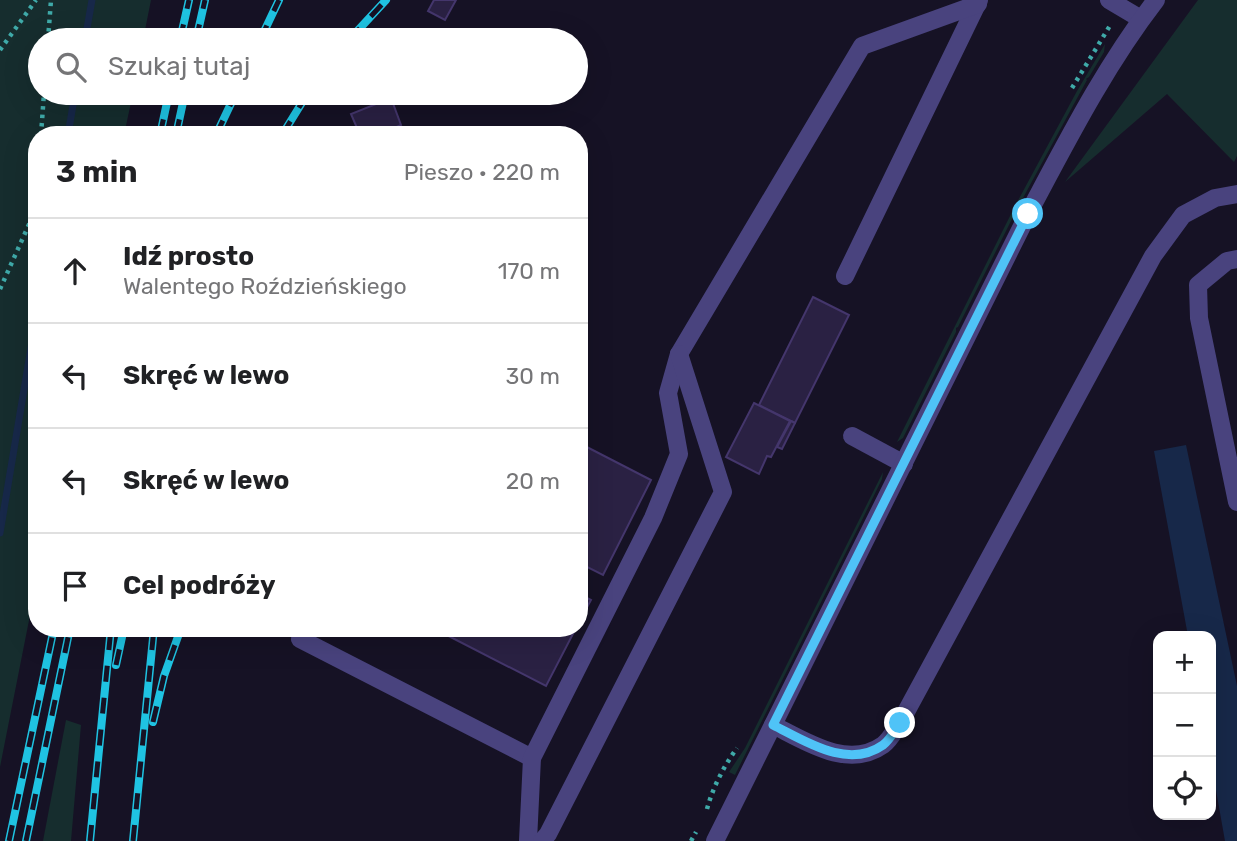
<!DOCTYPE html>
<html lang="pl">
<head>
<meta charset="utf-8">
<style>
  :root { --surface:#fff; --page:#f2f2f2; --text:#202124; --muted:#757577; --line:#e0e0e0 }
  body { margin:0; font-family:Rubik,sans-serif; background:var(--page); color:var(--text) }
  .controls { position:absolute; right:21px; bottom:21px; display:grid; overflow:hidden; border-radius:14px; box-shadow:0 7px 28px #0002 }
  .controls button { width:63px; height:63px; display:grid; place-items:center; padding:0; border:0; border-bottom:2px solid var(--line); background:var(--surface); color:var(--text); font:35px sans-serif }
  .stop { position:absolute; width:21px; height:21px; margin:-16px; border:5px solid #4fc3f7; border-radius:50%; background:#fff }
  .stop.end { background:#4fc3f7; border-color:#fff; box-shadow:0 2px 7px #0008 }
  .list { margin:0; padding:0; list-style:none }
  h2 { display:flex; justify-content:space-between; align-items:center; height:91px; margin:0; padding:0 28px; font-size:30px }
  h2 small { font-size:23px; font-weight:400; color:var(--muted) }
  .list li { display:grid; grid-template-columns:46px 1fr auto; gap:21px; align-items:center; box-sizing:border-box; height:105px; padding:0 28px; border-top:2px solid var(--line) }
  .list b { display:block; font-size:26px; white-space:nowrap }
  .list p { margin:0; font-size:23px; white-space:nowrap; color:var(--muted) }
  .list em { font-size:23px; font-style:normal; color:var(--muted) }
  .icon { flex:none; width:38px; height:38px; fill:none; stroke:currentColor; stroke-width:2; stroke-linecap:round; stroke-linejoin:round }
  .map { position:relative; flex:none; width:1237px; height:841px; overflow:hidden }
  .search { position:absolute; background:var(--surface); box-shadow:0 7px 28px #0002; left:28px; top:28px; width:560px; height:77px; display:flex; align-items:center; gap:18px; box-sizing:border-box; padding:0 24px; border-radius:38px; color:var(--muted); font-size:26px }
  .panel { position:absolute; background:var(--surface); box-shadow:0 7px 28px #0002; left:28px; top:126px; width:560px; height:511px; border-radius:28px }
  .map>svg:first-child { display:block }
  .green { fill:#162d2e }
  .water { fill:#172849 }
  .lines { fill:none; stroke-linecap:round; stroke-linejoin:round }
  .stream { stroke:#172849; stroke-width:7 }
  .building { fill:#2a2143; stroke:#44366c; stroke-width:2 }
  .path { stroke:#3faaa9; stroke-width:4.5; stroke-dasharray:3.5 5; stroke-linecap:butt }
  .minor { stroke:#49437e; stroke-width:18 }
  .rail-casing { stroke:#1fc3e2; stroke-width:8 }
  .rail { stroke:#161225; stroke-width:5; stroke-dasharray:16; stroke-linecap:butt }
  .route { stroke:#4fc3f7; stroke-width:9 }
</style>
</head>
<body>
<div class="map">
<svg width="1237" height="841" viewBox="0 0 1237 841">
  <rect width="100%" height="100%" fill="#161225"/>
  <!-- green -->
  <g class="green">
    <path d="M0,0H151L143,40H40V93H133L124,135H37V580L0,767Z"/>
    <path d="M1198,0H1237V156L1234,162L1167,94L1065,182Z"/>
    <path d="M1105,44L1104,52L1089,77L1086,79L1087,80L1017,209L958,327L956,328V332L903,438L897,442L1014,208L1077,91Z"/>
    <path d="M883,472L882,479L864,516L735,775L729,772L745,748Z"/>
    <path d="M66,720L81,725L71,841H43Z"/>
  </g>
  <!-- water -->
  <path class="water" d="M1186,445L1237,686V841H1225L1211,762V636H1188L1154,451Z"/>
  <g class="lines">
    <!-- stream -->
    <g class="stream">
      <path d="M85,40L92,0"/>
      <path d="M68,135L75,93"/>
      <path d="M0,533L37,312"/>
    </g>
  </g>
  <!-- building -->
  <g class="building">
    <path d="M434,0H456L445,20L428,11Z"/>
    <path d="M370,93H383L386,100L375,104Z"/>
    <path d="M391,98L401,125L379,135H360L351,114Z"/>
    <path d="M813,297L849,315L795,423L759,405Z"/>
    <path d="M754,403L790,421L771,457L767,456L759,474L726,457Z"/>
    <path d="M791,421L795,423L782,449L777,447Z"/>
    <path d="M579,443L651,480L603,575L579,563Z"/>
    <path d="M579,594L591,600L579,622Z"/>
    <path d="M433,628H576L546,686Z"/>
  </g>
  <g class="lines">
    <!-- path -->
    <g class="path">
      <path d="M48,40L51,0"/>
      <path d="M0,50L36,0"/>
      <path d="M1072,88L1111,24"/>
      <path d="M41,135L44,93"/>
      <path d="M0,289L35,211L37,191"/>
      <path d="M707,809C713,787 724,766 737,748"/>
      <path d="M691,841L696,832"/>
    </g>
    <!-- minor -->
    <g class="minor">
      <path d="M1109,0L1141,19"/>
      <path d="M1237,259L1227,261L1198,285L1199,318L1237,502"/>
      <path d="M845,276L979,0"/>
      <path d="M852,436L904,464"/>
      <path d="M300,639L532,758"/>
      <path d="M773,725C805,741 848,770 883,745C890,740 895,730 900,723L1153,256L1183,215L1215,198L1237,194"/>
      <path d="M528,841L532,758L653,518L679,454L668,393L679,354L862,46L978,4"/>
      <path d="M542,841L548,834L723,492L679,354"/>
      <path d="M715,841L1028,214C1067,141 1105,66 1156,0"/>
    </g>
    <!-- rail casing -->
    <g class="rail-casing">
      <g id="rail">
        <path d="M180,40L189,0"/>
        <path d="M196,40L205,0"/>
        <path d="M260,40L279,0"/>
        <path d="M349,40L386,0"/>
        <path d="M160,135L169,93"/>
        <path d="M176,135L185,93"/>
        <path d="M216,135L236,93"/>
        <path d="M282,135L308,93"/>
        <path d="M116,665L124,628"/>
        <path d="M153,722L164,676L181,628"/>
        <path d="M9,841L54,628"/>
        <path d="M26,841L70,628"/>
        <path d="M90,841L111,628"/>
        <path d="M133,841L154,628"/>
      </g>
    </g>
    <!-- rail -->
    <use href="#rail" class="rail"/>
  </g>
  <g class="lines">
    <!-- route -->
    <path class="route" d="M900,723C895,730 890,740 883,745C848,770 805,741 773,725L1028,214"/>
  </g>
</svg>
<div class="controls">
<button>+</button>
<button>−</button>
<button><svg class="icon" aria-label="locate" viewBox="0 0 24 24"><circle cx="12" cy="12" r="6"/><path d="M12 2v4M12 18v4M2 12h4M18 12h4"/></svg></button>
</div>
<div class="stop" style="left:1028px;top:214px"></div>
<div class="stop end" style="left:900px;top:723px"></div>
<div class="search"><svg class="icon" aria-label="search" viewBox="0 0 24 24"><circle cx="10" cy="10" r="6"/><path d="M15 15l6 6"/></svg>Szukaj tutaj</div>
<section class="panel">
<h2>3 min<small>Pieszo · 220 m</small></h2>
<ul class="list">
<li><svg class="icon" aria-label="ahead" viewBox="0 0 24 24"><path d="M12 20V5M6 11l6-6 6 6"/></svg><div><b>Idź prosto</b><p>Walentego Roździeńskiego</p></div><em>170 m</em></li>
<li><svg class="icon" aria-label="left" viewBox="0 0 24 24"><path d="M17 20v-9H6M10 6l-5 5 5 5"/></svg><div><b>Skręć w lewo</b></div><em>30 m</em></li>
<li><svg class="icon" aria-label="left" viewBox="0 0 24 24"><path d="M17 20v-9H6M10 6l-5 5 5 5"/></svg><div><b>Skręć w lewo</b></div><em>20 m</em></li>
<li><svg class="icon" aria-label="arrive" viewBox="0 0 24 24"><path d="M6 21V4h12l-3 4 3 4H6"/></svg><div><b>Cel podróży</b></div></li>
</ul>
</section>
</div>
</body>
</html>
